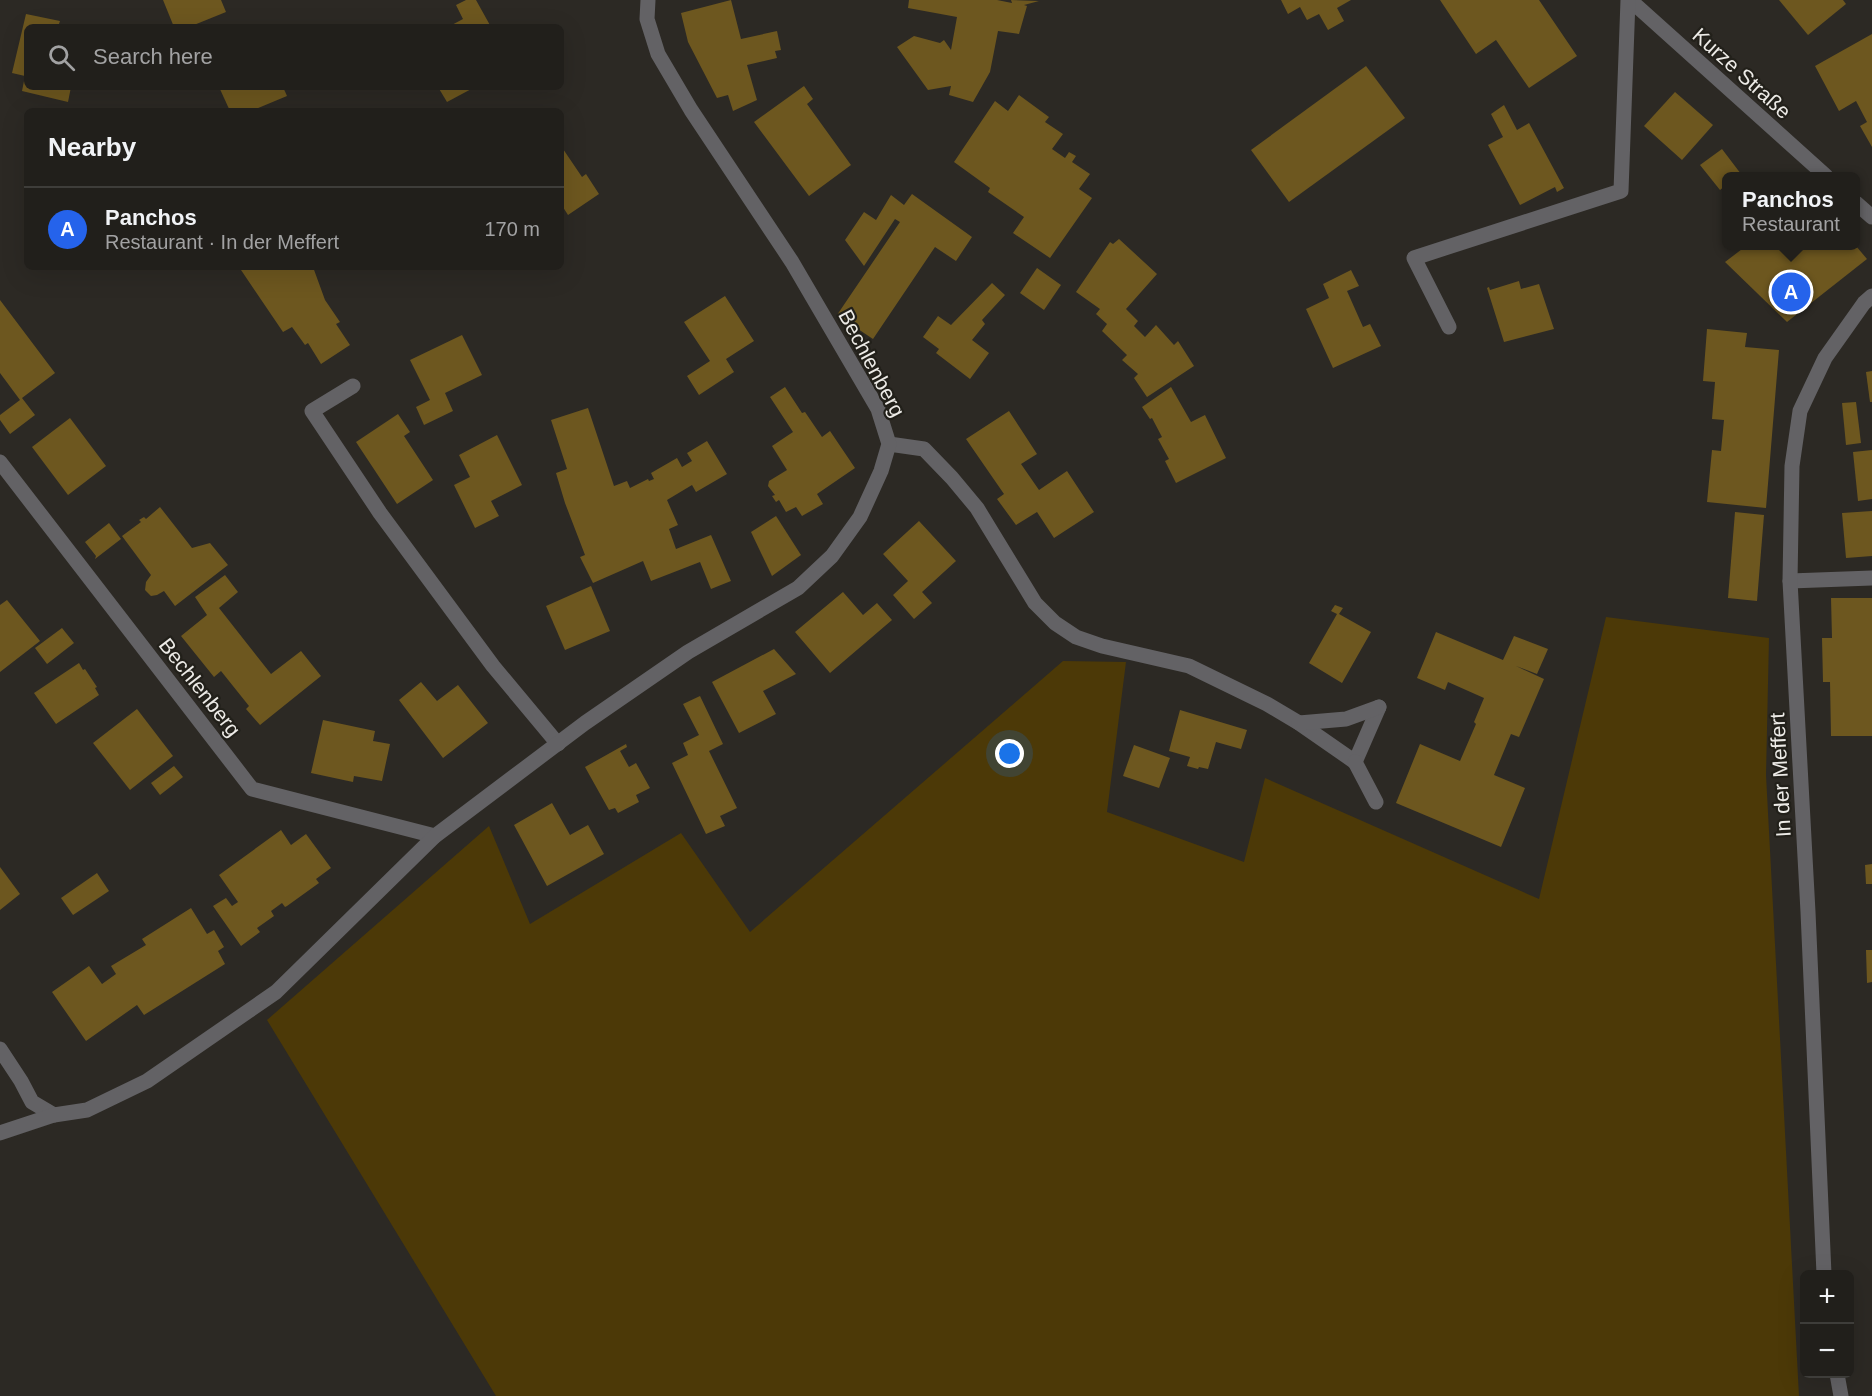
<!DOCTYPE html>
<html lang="en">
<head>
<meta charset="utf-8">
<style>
  :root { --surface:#211f1b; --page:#292724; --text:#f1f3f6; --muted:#a2a2a3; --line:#3e3d3a; --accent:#2563eb }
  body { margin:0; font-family:Helvetica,sans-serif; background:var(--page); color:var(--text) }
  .controls { position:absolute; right:18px; bottom:18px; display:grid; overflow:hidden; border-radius:9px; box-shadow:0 6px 24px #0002 }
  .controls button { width:54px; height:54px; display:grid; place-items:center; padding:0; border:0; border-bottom:2px solid var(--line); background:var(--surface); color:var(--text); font:30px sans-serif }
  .you { position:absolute; left:1010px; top:754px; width:21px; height:21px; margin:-15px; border:4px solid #fff; border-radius:50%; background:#1a73e8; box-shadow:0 0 0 9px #1a73e833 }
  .badge { display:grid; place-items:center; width:39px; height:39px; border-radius:50%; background:var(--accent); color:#fff; font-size:20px; font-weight:700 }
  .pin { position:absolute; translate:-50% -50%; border:3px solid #fff; box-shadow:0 2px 6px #0006 }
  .popup { position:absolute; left:1722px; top:172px; width:138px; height:78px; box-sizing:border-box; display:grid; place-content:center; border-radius:9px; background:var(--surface); filter:drop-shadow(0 2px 4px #0005); font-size:20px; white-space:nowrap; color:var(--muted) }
  .popup b { font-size:22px; color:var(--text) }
  .popup::after { content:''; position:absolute; left:50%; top:100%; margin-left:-12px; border:12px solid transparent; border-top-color:var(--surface) }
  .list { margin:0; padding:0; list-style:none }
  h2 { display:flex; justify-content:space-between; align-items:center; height:78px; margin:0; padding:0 24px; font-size:26px }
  h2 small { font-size:20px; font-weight:400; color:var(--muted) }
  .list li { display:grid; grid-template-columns:39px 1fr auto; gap:18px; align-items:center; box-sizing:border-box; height:84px; padding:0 24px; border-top:2px solid var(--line) }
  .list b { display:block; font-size:22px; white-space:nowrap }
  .list p { margin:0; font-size:20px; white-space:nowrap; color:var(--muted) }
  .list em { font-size:20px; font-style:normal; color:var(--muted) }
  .icon { flex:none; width:33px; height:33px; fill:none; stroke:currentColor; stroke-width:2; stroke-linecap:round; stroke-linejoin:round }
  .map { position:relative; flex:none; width:1872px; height:1396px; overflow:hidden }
  .search { position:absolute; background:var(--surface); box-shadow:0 6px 24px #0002; left:24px; top:24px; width:540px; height:66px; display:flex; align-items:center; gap:15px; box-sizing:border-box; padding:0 21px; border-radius:9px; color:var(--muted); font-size:22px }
  .panel { position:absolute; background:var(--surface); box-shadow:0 6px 24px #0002; left:24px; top:108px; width:540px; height:162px; border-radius:9px }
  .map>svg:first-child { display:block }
  .green { fill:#4c3907 }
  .building { fill:#6d571f }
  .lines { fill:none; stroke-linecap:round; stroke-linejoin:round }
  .minor { stroke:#636265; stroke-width:15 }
  .labels { text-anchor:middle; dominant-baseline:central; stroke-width:4.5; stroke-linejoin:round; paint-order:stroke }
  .street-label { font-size:21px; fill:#edebe7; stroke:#22201a }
</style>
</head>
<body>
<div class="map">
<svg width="1872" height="1396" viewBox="0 0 1872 1396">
  <rect width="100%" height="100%" fill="#2c2924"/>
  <!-- green -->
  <path class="green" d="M1606,617L1769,638L1766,775L1799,1396H496L267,1020L489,826L530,924L681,833L750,932L1063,661L1126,662L1107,812L1244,862L1265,778L1539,899Z"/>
  <!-- building -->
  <g class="building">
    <path d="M163,0H221L226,12L189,27H174Z"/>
    <path d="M466,0H476L491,27H448L463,19L456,5Z"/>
    <path d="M731,0L741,39L777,31L781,50L775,51L777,58L747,65L757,100L733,111L728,95L717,98L688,42L681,13Z"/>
    <path d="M909,0H997L1012,3L1011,0L1039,1L1024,5L1027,6L1019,34L998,31L990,72L973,102L949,95L951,86L928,90L897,47L914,36L940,43L944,40L951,50L957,17L908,8Z"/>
    <path d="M1281,0H1351L1337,8L1344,21L1328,30L1319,14L1307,20L1300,7L1288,14Z"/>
    <path d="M1440,0H1539L1577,56L1529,88L1496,40L1476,54Z"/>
    <path d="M1779,0H1843L1846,4L1808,35Z"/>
    <path d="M26,14L60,21L58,27H27V87H71L68,102L22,91L25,76L12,73Z"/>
    <path d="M1872,34V147L1860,126L1867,122L1856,101L1839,111L1815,66Z"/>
    <path d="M1366,66L1405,118L1289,202L1251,150Z"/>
    <path d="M804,86L813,99L807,104L851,165L809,196L754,122Z"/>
    <path d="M219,87H283L287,96L251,111H230Z"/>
    <path d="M438,87H475L447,102Z"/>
    <path d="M1675,92L1713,125L1682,160L1644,126Z"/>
    <path d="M1019,95L1049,117L1045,122L1063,134L1052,149L1065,158L1069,152L1076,156L1072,162L1090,174L1079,189L1092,198L1050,258L1013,233L1024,217L988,192L990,188L954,162L995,101L1008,111Z"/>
    <path d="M1504,105L1517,130L1529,123L1564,188L1557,192L1555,187L1520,205L1488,145L1503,137L1491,114Z"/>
    <path d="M561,146L582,177L586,174L599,194L568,215L561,204Z"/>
    <path d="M1722,149L1741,174L1738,176H1726V185L1720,190L1700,165Z"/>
    <path d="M912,194L972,237L956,261L935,247L873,339L837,315L900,222L895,219L864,266L845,240L864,212L876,220L891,195L904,205Z"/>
    <path d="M1119,239L1157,274L1126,309L1138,321L1134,326L1145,337L1156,325L1174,345L1178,341L1194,366L1147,397L1134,378L1138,374L1122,360L1127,355L1102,331L1107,324L1096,314L1100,309L1076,292L1110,242L1113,244Z"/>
    <path d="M1746,246H1856L1867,259L1787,322L1725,262Z"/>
    <path d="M246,267H313L325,300L340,322L336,324L350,345L321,364L308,343L305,345L292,327L283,332L241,270Z"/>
    <path d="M1037,268L1061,285L1044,310L1020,293Z"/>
    <path d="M1351,270L1359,286L1347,291L1363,327L1370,324L1381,346L1333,368L1306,309L1329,298L1323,284Z"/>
    <path d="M1519,281L1521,289L1539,284L1554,329L1504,342L1487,288L1489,287L1490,290Z"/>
    <path d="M992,283L1005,295L982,320L985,324L972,340L989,353L970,379L936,353L939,349L923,337L938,316L951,325Z"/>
    <path d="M725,296L754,341L726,359L734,372L699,395L687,376L710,361L684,322Z"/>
    <path d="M0,300L55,373L22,398L35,415L10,434L0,420V415L20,400L0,373Z"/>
    <path d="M1707,329L1747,333L1745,347L1779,350L1766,508L1707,502L1712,450L1721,451L1724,420L1712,419L1715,382L1703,381Z"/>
    <path d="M462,335L482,375L445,393L453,411L424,425L416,407L430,400L410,360Z"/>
    <path d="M1872,371V402H1870L1866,372Z"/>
    <path d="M785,387L802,413L805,412L822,437L830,431L855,468L817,494L823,504L802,516L796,507L786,512L779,500L776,502L772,496L775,495L768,486L769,481L787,470L772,446L793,432L770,397Z"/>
    <path d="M1171,387L1191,422L1205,415L1226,458L1176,483L1165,461L1169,459L1158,439L1162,437L1152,418L1150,419L1142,407Z"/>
    <path d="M1856,402L1861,443L1846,445L1842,403Z"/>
    <path d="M588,408L614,486L627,481L630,488L648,479L649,481L654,479L651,473L677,458L682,467L692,461L687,453L707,441L727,474L696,492L692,485L667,500L678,525L669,529L676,549L711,535L731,581L711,589L700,562L651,581L643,561L593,583L580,557L585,555L565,503L556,473L567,469L551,420Z"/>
    <path d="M1009,411L1037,454L1021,464L1039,490L1067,471L1094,512L1054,538L1037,512L1016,525L997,499L1004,494L966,439Z"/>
    <path d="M398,414L410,432L404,436L433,480L397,504L356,442Z"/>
    <path d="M70,418L106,466L68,495L32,447Z"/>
    <path d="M497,435L522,485L491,501L499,516L475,528L454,485L470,477L459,455Z"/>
    <path d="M1872,450V499L1858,501L1853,452Z"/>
    <path d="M160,507L192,548L210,543L228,565L175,606L164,591L157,595L151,596L145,590L146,582L151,575L122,536L141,522L139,520L144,517L146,519Z"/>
    <path d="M1872,511V556L1846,558L1842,513Z"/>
    <path d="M1735,512L1764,515L1757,601L1728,598Z"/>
    <path d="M776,516L801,555L772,576L751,532Z"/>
    <path d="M919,521L956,561L922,592L932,603L914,619L893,595L908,581L883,554Z"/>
    <path d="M109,523L121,539L95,559L96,556L85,542Z"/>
    <path d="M225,575L238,592L219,608L271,674L301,651L321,676L260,725L246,709L249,706L221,671L214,677L181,636L207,615L195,597Z"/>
    <path d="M591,586L610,631L565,650L546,606Z"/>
    <path d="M843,592L863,615L877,603L892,620L830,673L795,632Z"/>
    <path d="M1831,598H1872V736H1831L1830,682H1823L1822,638H1832Z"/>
    <path d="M7,600L40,641L0,672V605Z"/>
    <path d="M1335,605L1343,608L1339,614L1371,632L1342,683L1309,663L1337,614L1331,611Z"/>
    <path d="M62,628L74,643L47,664L35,648Z"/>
    <path d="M1436,632L1503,660L1514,636L1548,649L1537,674L1516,666L1544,679L1519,737L1511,734L1494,775L1525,788L1501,847L1396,803L1420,744L1460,761L1476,724L1474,722L1484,698L1448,682L1445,690L1417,678Z"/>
    <path d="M774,649L796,674L763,691L776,714L739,733L712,682Z"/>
    <path d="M79,663L83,670L85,669L97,687L95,688L99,695L56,724L34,693Z"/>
    <path d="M421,682L437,701L458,685L488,723L443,758L399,700Z"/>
    <path d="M700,696L723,744L709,751L737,808L720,816L725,826L706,834L672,763L688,755L683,743L699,735L683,704Z"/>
    <path d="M137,709L173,756L130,790L93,743Z"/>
    <path d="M1180,710L1247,730L1241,749L1216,742L1208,769L1199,767L1198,769L1187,766L1190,757L1169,751Z"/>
    <path d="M323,720L375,731L373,741L390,744L382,781L354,776L353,782L311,773Z"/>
    <path d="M626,744L627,747L620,751L629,767L636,763L650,788L636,795L639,802L618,813L615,808L609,810L585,767Z"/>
    <path d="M1134,745L1170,758L1159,788L1123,776Z"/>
    <path d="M174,766L183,777L160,795L151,783Z"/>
    <path d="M552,803L570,835L588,825L604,854L547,886L514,825Z"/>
    <path d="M281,830L291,845L306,834L331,868L316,879L319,883L287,906L285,907L282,903L271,911L274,916L257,928L260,932L241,946L213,906L226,898L232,906L238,902L219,875Z"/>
    <path d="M1872,864V884H1866L1865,865Z"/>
    <path d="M0,867L20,894L0,910Z"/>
    <path d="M97,873L109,891L73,915L61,898Z"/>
    <path d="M191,908L207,934L214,930L224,947L218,951L225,964L144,1015L137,1005L86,1041L52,992L89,966L102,984L116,974L111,966L146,945L142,939Z"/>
    <path d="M1866,950H1872V982L1867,983Z"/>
  </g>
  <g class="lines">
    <!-- minor -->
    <g class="minor">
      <path d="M1630,0L1826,176"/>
      <path d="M1856,203L1872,217"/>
      <path d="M1449,327L1414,258L1621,191L1628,0"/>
      <path d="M353,386L312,411L380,513L493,666L558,744"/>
      <path d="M889,444L924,449L952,478L977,508L1035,603L1055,623L1076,637L1102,646L1189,666L1267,704L1299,723L1355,762L1379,707"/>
      <path d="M0,462L252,789L435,836"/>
      <path d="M1790,581L1872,578"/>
      <path d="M1299,723L1346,719L1379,707"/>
      <path d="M1355,762L1376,802"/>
      <path d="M0,1049L21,1081L32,1102L54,1115"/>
      <path d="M0,1133L54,1115L87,1110L147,1081L276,992L435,836L585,723L688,652L798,588L832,556L860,517L881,471L889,444L878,409L792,262L691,110L658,54L647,19L648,0"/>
      <path d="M1824,1274L1808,912L1790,581L1792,466L1800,411L1825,358L1864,303L1872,296"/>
      <path d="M1837,1374L1841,1396"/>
    </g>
  </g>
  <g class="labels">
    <!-- street labels -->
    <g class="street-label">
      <text transform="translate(1742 73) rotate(42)">Kurze Straße</text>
      <text transform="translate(872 363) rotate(62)">Bechlenberg</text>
      <text transform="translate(200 687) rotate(52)">Bechlenberg</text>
      <text transform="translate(1780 775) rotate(-93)">In der Meffert</text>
    </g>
  </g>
</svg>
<div class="controls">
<button>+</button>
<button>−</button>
</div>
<div class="you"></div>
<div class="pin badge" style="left:1791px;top:292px">A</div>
<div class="popup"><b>Panchos</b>Restaurant</div>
<div class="search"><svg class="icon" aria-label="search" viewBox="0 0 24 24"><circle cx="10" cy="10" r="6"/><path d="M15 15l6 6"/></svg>Search here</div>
<section class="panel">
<h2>Nearby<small></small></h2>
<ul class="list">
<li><span class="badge">A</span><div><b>Panchos</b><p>Restaurant · In der Meffert</p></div><em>170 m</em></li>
</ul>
</section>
</div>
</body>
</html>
